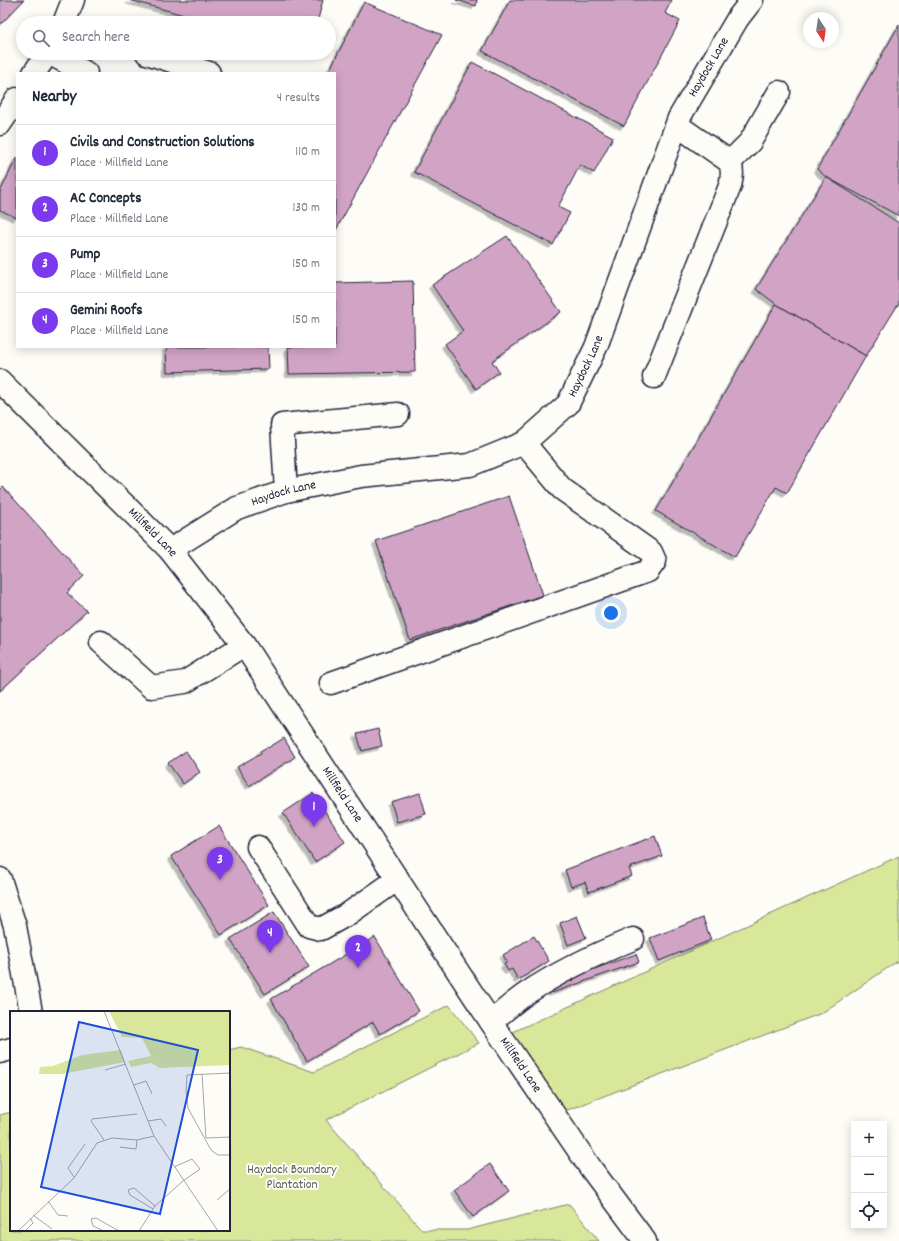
<!DOCTYPE html>
<html lang="en">
<head>
<meta charset="utf-8">
<style>
  :root { --surface:#fff; --page:#f6f6f7; --text:#1f2937; --muted:#747a83; --line:#e0e1e3; --accent:#7c3aed }
  body { margin:0; font-family:Dekko,sans-serif; background:var(--page); color:var(--text) }
  .controls { position:absolute; right:12px; bottom:12px; display:grid; overflow:hidden; border-radius:0px; box-shadow:0 2px 10px #0003 }
  .controls button { width:36px; height:36px; display:grid; place-items:center; padding:0; border:0; border-bottom:1px solid var(--line); background:var(--surface); color:var(--text); font:20px sans-serif }
  .compass { position:absolute; left:803px; top:12px; width:36px; height:36px; border-radius:50%; background:var(--surface); box-shadow:0 2px 10px #0003; rotate:167deg }
  .you { position:absolute; left:611px; top:613px; width:14px; height:14px; margin:-10px; border:3px solid #fff; border-radius:50%; background:#1a73e8; box-shadow:0 0 0 6px #1a73e833 }
  .badge { display:grid; place-items:center; width:26px; height:26px; border-radius:50%; background:var(--accent); color:#fff; font-size:13px; font-weight:700 }
  .pin { position:absolute; translate:-50% -33px; filter:drop-shadow(0 1px 2px #0008) }
  .pin::after { content:''; position:absolute; top:21px; width:14px; height:12px; background:inherit; clip-path:polygon(0 0,100% 0,50% 100%) }
  .list { margin:0; padding:0; list-style:none }
  h2 { display:flex; justify-content:space-between; align-items:center; height:52px; margin:0; padding:0 16px; font-size:17px }
  h2 small { font-size:13px; font-weight:400; color:var(--muted) }
  .list li { display:grid; grid-template-columns:26px 1fr auto; gap:12px; align-items:center; box-sizing:border-box; height:56px; padding:0 16px; border-top:1px solid var(--line) }
  .list b { display:block; font-size:15px; white-space:nowrap }
  .list p { margin:0; font-size:13px; white-space:nowrap; color:var(--muted) }
  .list em { font-size:13px; font-style:normal; color:var(--muted) }
  .icon { flex:none; width:22px; height:22px; fill:none; stroke:currentColor; stroke-width:2; stroke-linecap:round; stroke-linejoin:round }
  .map { position:relative; flex:none; width:899px; height:1241px; overflow:hidden }
  .search { position:absolute; background:var(--surface); box-shadow:0 2px 10px #0003; left:16px; top:16px; width:320px; height:44px; display:flex; align-items:center; gap:10px; box-sizing:border-box; padding:0 14px; border-radius:22px; color:var(--muted); font-size:15px }
  .panel { position:absolute; background:var(--surface); box-shadow:0 2px 10px #0003; left:16px; top:72px; width:320px; height:276px; border-radius:0px }
  .map>svg:first-child { display:block }
  .green { fill:#d8e79a; stroke:#7d846a }
  .building { fill:#d1a4c5; stroke:#22223b; filter:url(#shadow) }
  .lines { fill:none; stroke-linecap:round; stroke-linejoin:round }
  .minor-casing { stroke:#22223b; stroke-width:25 }
  .minor { stroke:#fdfcf7; stroke-width:22 }
  .labels { text-anchor:middle; dominant-baseline:central; stroke-width:4; stroke-linejoin:round; paint-order:stroke }
  .street-label { font-size:13px; fill:#22223b; stroke:#fdfcf7 }
  .park-label { font-size:13px; fill:#595d58; stroke:#fdfcf7 }
  .inset-road { fill:none; stroke:#a5a5ac; stroke-width:1 }
  .view { fill:#1d4ed8; fill-opacity:0.15; stroke:#1d4ed8; stroke-width:2 }
  .inset-edge { fill:none; stroke:#22223b; stroke-width:2 }
</style>
</head>
<body>
<div class="map">
<svg width="899" height="1241" viewBox="0 0 899 1241">
  <defs>
    <filter id="shadow"><feDropShadow dx="-3.5" dy="3.5" stdDeviation="0" flood-color="#0004"/></filter>
  </defs>
  <rect width="100%" height="100%" fill="#fdfcf7"/>
  <filter id="ink" filterUnits="userSpaceOnUse"><feTurbulence type="fractalNoise" baseFrequency=".025" numOctaves="2"/><feDisplacementMap in="SourceGraphic" scale="8" xChannelSelector="R" yChannelSelector="G"/><feConvolveMatrix kernelMatrix="1 2 1 2 8 2 1 2 1" color-interpolation-filters="sRGB"/></filter>
  <g filter="url(#ink)">
    <!-- green -->
    <g class="green">
      <path d="M899,856V960L822,1013L554,1115L504,1036Z"/>
      <path d="M449,1005L479,1043L326,1120L422,1230H467L569,1204L599,1241H0V1115L11,1112V1230H229V1050L241,1047L314,1072Z"/>
    </g>
    <!-- building -->
    <g class="building">
      <path d="M0,0H24L0,25Z"/>
      <path d="M129,0H323L317,23H213Z"/>
      <path d="M456,0H477L476,6Z"/>
      <path d="M510,0H672L665,13L680,21L624,126L482,51Z"/>
      <path d="M364,2L442,35L335,232V73H328Z"/>
      <path d="M899,25V216L826,177L817,169Z"/>
      <path d="M472,62L613,137L594,173L580,165L558,207L570,213L553,245L414,172Z"/>
      <path d="M17,157V218L0,210V192Z"/>
      <path d="M826,177L899,223V303L866,356L776,304L756,289Z"/>
      <path d="M507,236L561,312L492,361L499,372L476,389L445,344L463,331L432,285Z"/>
      <path d="M413,281L415,372L289,374L288,347H335V283Z"/>
      <path d="M776,304L866,356L787,493L776,487L735,557L656,511Z"/>
      <path d="M166,347H268L269,369L167,372Z"/>
      <path d="M3,487L84,576L67,593L87,611L0,691V490Z"/>
      <path d="M509,496L543,595L410,640L376,541Z"/>
      <path d="M378,729L382,746L362,751L357,734Z"/>
      <path d="M284,738L295,757L249,786L237,767L261,753L260,751L267,747L268,748Z"/>
      <path d="M186,751L200,772L183,784L168,763Z"/>
      <path d="M313,793L345,842L315,862L283,813Z"/>
      <path d="M420,793L426,814L397,822L391,802Z"/>
      <path d="M219,826L269,905L221,935L171,856Z"/>
      <path d="M655,836L662,856L629,868L632,876L589,892L585,882L571,887L565,870Z"/>
      <path d="M274,912L309,967L265,994L230,939Z"/>
      <path d="M577,916L586,938L568,945L560,923Z"/>
      <path d="M703,918L711,940L659,961L650,938Z"/>
      <path d="M534,936L549,961L518,980L512,969L508,971L504,964L507,962L503,955Z"/>
      <path d="M375,937L419,1011L380,1034L373,1022L307,1061L271,999Z"/>
      <path d="M636,954L639,962L552,993L549,985Z"/>
      <path d="M490,1164L509,1191L473,1217L454,1190Z"/>
    </g>
    <g class="lines">
      <!-- minor casing -->
      <g class="minor-casing">
        <g id="minor">
          <path d="M64,23L73,0"/>
          <path d="M49,53L86,73"/>
          <path d="M147,53L209,73"/>
          <path d="M34,73L48,53"/>
          <path d="M0,124L17,99"/>
          <path d="M730,162L750,142L779,92"/>
          <path d="M654,377L730,186C732,177 733,171 730,162L677,125"/>
          <path id="s1" d="M0,381L170,550L244,645L491,1022L592,1170L645,1241"/>
          <path d="M286,491L282,425L398,414"/>
          <path id="s2" d="M170,550L237,508L286,491L361,476L470,465L524,443L568,404L596,347L679,118L738,18L752,0"/>
          <path d="M101,642L151,687L185,682L244,645"/>
          <path d="M331,683L648,571L655,561L651,552L562,489L524,443"/>
          <path d="M258,847L309,926L321,929L348,914L398,879"/>
          <path d="M0,879L15,926L31,1012"/>
          <path d="M491,1022C503,1012 514,1002 527,993C560,971 596,954 633,939"/>
          <path d="M0,1052L11,1049"/>
        </g>
      </g>
      <!-- minor -->
      <use href="#minor" class="minor"/>
    </g>
  </g>
  <g class="labels">
    <!-- street labels -->
    <g class="street-label">
      <text stroke="none"><textPath href="#s2" startOffset="800">Haydock Lane</textPath></text>
      <text stroke="none"><textPath href="#s2" startOffset="476">Haydock Lane</textPath></text>
      <text stroke="none"><textPath href="#s2" startOffset="128">Haydock Lane</textPath></text>
      <text stroke="none"><textPath href="#s1" startOffset="215">Millfield Lane</textPath></text>
      <text stroke="none"><textPath href="#s1" startOffset="539">Millfield Lane</textPath></text>
      <text stroke="none"><textPath href="#s1" startOffset="863">Millfield Lane</textPath></text>
    </g>
    <!-- park labels -->
    <g class="park-label">
      <text x="292" y="1170">Haydock Boundary<tspan x="292" dy="15">Plantation</tspan></text>
    </g>
  </g>
  <!-- overview -->
  <g transform="translate(10 1011)">
    <rect width="220" height="220" fill="#fdfcf7"/>
    <path d="M99,0H220V54L150,57L141,52L121,56L118,50L141,45L132,27L112,26ZM111,39L115,51L52,63H29L30,56L43,55L72,44Z" fill="#d8e79a"/>
    <path class="inset-road" d="M94,0L144,125L208,220M95,59L116,53M220,62L177,64L176,80L178,97L201,139L208,144H220M192,63L196,127L220,126M124,74L136,70L142,83M138,110L151,108L156,115M94,129L81,110L82,108L127,103M110,136L126,138L127,129M64,166L58,157L75,133M207,189L220,178M38,190L48,204L58,205M143,198L120,184L118,179L124,177L145,195M23,204L42,218M16,219L23,212L20,207M8,220L64,167L87,132L102,127L127,129L144,125M94,220L83,215L81,208L86,207L109,220M129,220L145,195L173,170L190,158L182,148L164,156"/>
    <path class="view" d="M69,11L188,39L150,203L31,176Z"/>
    <rect width="220" height="220" class="inset-edge"/>
  </g>
</svg>
<div class="controls">
<button>+</button>
<button>−</button>
<button><svg class="icon" aria-label="locate" viewBox="0 0 24 24"><circle cx="12" cy="12" r="6"/><path d="M12 2v4M12 18v4M2 12h4M18 12h4"/></svg></button>
</div>
<svg class="compass" viewBox="-18 -18 36 36"><path d="M0-13l5 13h-10z" fill="#e53935"/><path d="M0 13l5-13h-10z" fill="#747a83"/></svg>
<div class="you"></div>
<div class="pin badge" style="left:314px;top:827px">1</div>
<div class="pin badge" style="left:358px;top:968px">2</div>
<div class="pin badge" style="left:220px;top:880px">3</div>
<div class="pin badge" style="left:270px;top:953px">4</div>
<div class="search"><svg class="icon" aria-label="search" viewBox="0 0 24 24"><circle cx="10" cy="10" r="6"/><path d="M15 15l6 6"/></svg>Search here</div>
<section class="panel">
<h2>Nearby<small>4 results</small></h2>
<ul class="list">
<li><span class="badge">1</span><div><b>Civils and Construction Solutions</b><p>Place · Millfield Lane</p></div><em>110 m</em></li>
<li><span class="badge">2</span><div><b>AC Concepts</b><p>Place · Millfield Lane</p></div><em>130 m</em></li>
<li><span class="badge">3</span><div><b>Pump</b><p>Place · Millfield Lane</p></div><em>150 m</em></li>
<li><span class="badge">4</span><div><b>Gemini Roofs</b><p>Place · Millfield Lane</p></div><em>150 m</em></li>
</ul>
</section>
</div>
</body>
</html>
